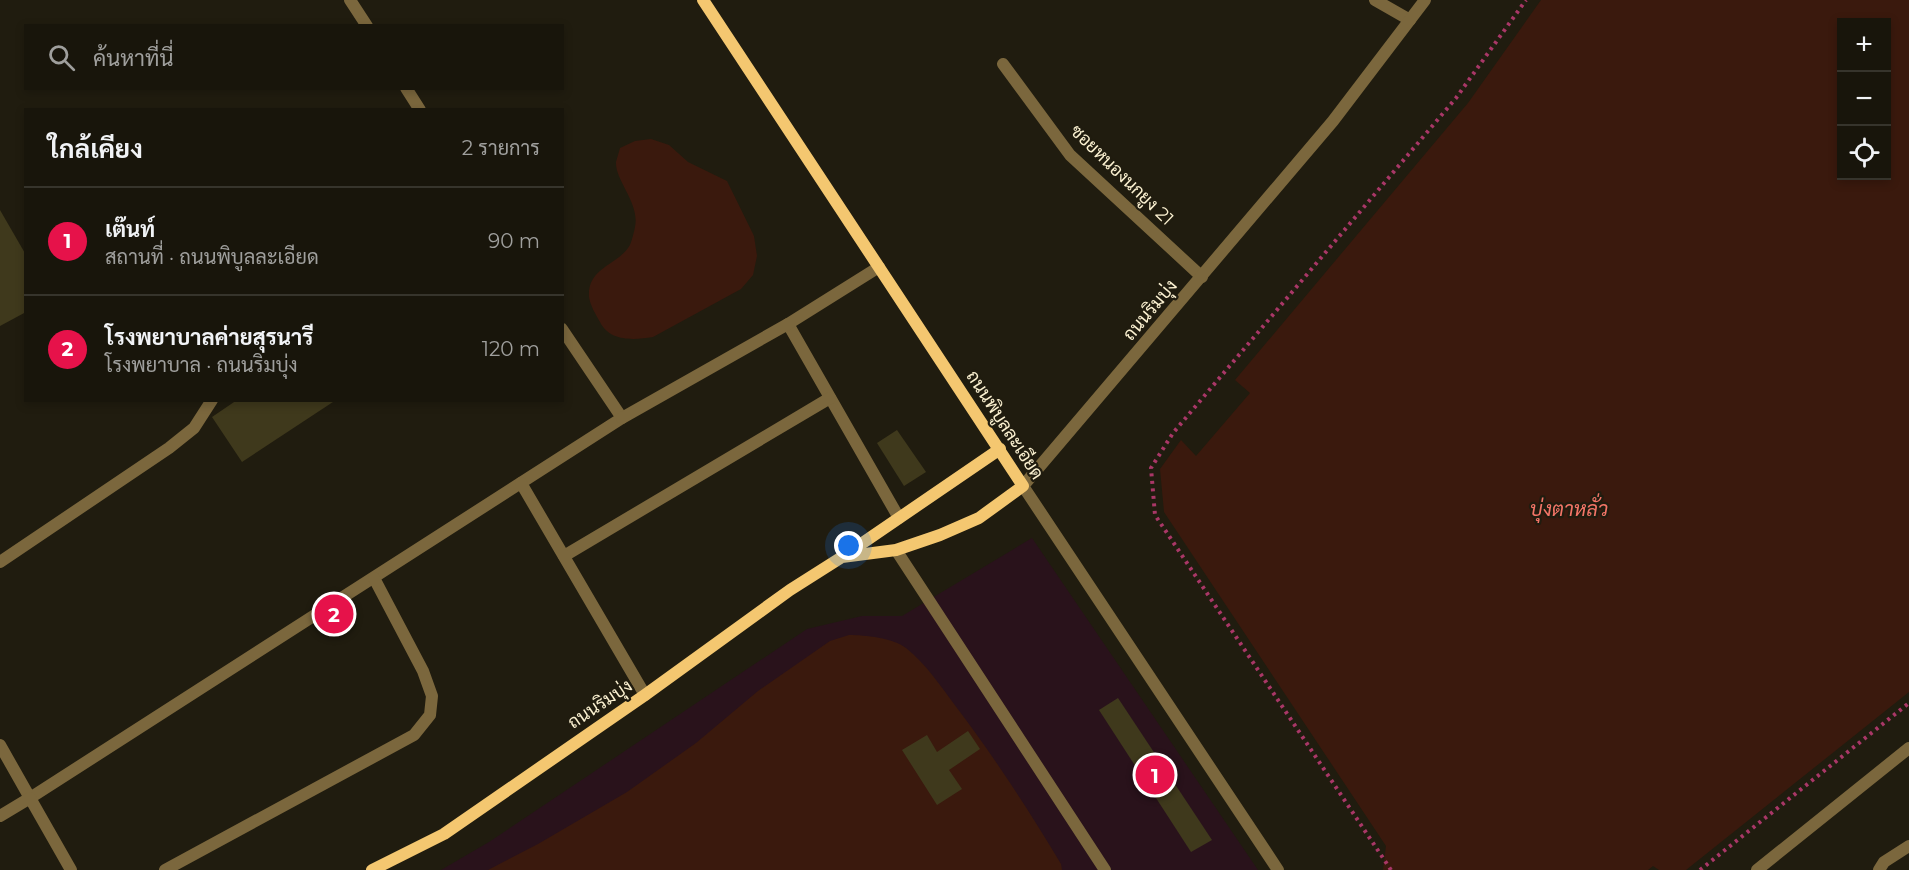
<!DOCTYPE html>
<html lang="th">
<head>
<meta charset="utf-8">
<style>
  :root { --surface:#18150b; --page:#211e14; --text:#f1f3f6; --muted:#9f9f9d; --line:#36342c; --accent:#e6124a }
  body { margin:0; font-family:Montserrat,Sarabun,sans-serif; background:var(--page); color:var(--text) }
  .controls { position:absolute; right:18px; top:18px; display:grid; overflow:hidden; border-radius:0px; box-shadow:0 3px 9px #0003 }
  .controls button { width:54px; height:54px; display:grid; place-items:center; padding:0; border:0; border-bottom:2px solid var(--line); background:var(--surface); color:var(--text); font:30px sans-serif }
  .you { position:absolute; left:849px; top:546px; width:21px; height:21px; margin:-15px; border:4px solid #fff; border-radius:50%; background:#1a73e8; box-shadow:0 0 0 9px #1a73e833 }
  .badge { display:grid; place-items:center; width:39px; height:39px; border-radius:50%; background:var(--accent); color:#fff; font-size:20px; font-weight:700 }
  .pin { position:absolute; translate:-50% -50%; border:3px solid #fff; box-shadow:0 2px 6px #0006 }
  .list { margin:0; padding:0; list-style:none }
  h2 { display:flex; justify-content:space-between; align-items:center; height:78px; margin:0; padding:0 24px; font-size:26px }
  h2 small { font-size:20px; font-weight:400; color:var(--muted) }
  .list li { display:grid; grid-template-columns:39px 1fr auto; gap:18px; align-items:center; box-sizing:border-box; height:108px; padding:0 24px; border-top:2px solid var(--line) }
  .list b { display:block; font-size:22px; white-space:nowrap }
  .list p { margin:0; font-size:20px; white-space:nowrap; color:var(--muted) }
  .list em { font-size:20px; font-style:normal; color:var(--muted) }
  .icon { flex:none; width:33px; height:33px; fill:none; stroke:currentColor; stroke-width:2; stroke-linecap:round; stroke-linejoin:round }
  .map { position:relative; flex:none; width:1909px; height:870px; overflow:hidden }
  .search { position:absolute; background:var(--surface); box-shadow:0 3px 9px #0003; left:24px; top:24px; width:540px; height:66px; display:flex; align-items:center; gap:15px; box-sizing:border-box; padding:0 21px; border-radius:0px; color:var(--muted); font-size:22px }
  .panel { position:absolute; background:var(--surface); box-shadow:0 3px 9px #0003; left:24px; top:108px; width:540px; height:294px; border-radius:0px }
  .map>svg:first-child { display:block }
  .green { fill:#29121b }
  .water { fill:#3a190d; fill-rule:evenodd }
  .building { fill:#3f391c }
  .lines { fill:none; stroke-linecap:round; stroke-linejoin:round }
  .path { stroke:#a93767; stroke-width:4; stroke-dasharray:3 4.5; stroke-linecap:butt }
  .service { stroke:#7b673d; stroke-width:12 }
  .minor { stroke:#7b673d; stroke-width:12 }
  .tertiary { stroke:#7b673d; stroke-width:12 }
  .secondary { stroke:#f4c770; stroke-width:12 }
  .labels { text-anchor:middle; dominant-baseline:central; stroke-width:4.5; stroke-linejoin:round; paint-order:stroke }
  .street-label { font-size:18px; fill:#fbf1d1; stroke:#201c0f }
  .water-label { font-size:20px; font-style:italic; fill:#f37567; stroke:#201c0f }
</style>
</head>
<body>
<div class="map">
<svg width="1909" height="870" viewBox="0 0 1909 870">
  <rect width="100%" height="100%" fill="#201c0f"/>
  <!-- green -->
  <path class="green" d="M1032,538L1258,870H441L489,842L807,629L862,616H902Z"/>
  <!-- water -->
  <g class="water">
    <path d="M1541,0H1909V692L1686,870H1659L1653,866L1648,870H1383L1386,846L1164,512L1160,469L1181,440L1196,456L1250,393L1235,380L1468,103ZM1886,22V176H1842V22Z"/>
    <path d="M651,139L669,145L688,162L727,181L754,236L757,256L753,275L741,289L653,337C634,340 610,342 600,322C596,315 590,305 589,297C587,267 619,265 630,245C632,240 634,232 635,227C640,203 615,181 616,162C617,158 619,152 620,148L635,141Z"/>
    <path d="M849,635C865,635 893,638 906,648C925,663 940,685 954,704C993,755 1028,809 1061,864L1062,870H488L538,844L627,792L696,743L758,691L830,641Z"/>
  </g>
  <!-- building -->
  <g class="building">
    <path d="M0,210L26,255V312L0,326Z"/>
    <path d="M237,400H336L242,462L212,417Z"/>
    <path d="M897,430L926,472L904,486L877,443Z"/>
    <path d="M1118,698L1212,840L1191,852L1099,710Z"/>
    <path d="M968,731L980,749L949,770L962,789L937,805L902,750L927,735L937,752Z"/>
  </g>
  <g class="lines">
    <!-- path -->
    <g class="path">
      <path d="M1391,870L1155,515L1151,468L1173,433L1456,98L1526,0"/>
      <path d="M1700,870L1909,703"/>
    </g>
    <!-- service -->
    <g class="service">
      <path d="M350,0L367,26"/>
      <path d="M1375,0L1410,20"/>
      <path d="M406,88L420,110"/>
      <path d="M788,324L899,518"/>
      <path d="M896,550L1105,870"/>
      <path d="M564,556L830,398"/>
      <path d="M0,562L169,448L194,428L212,400"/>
      <path d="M0,745L30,798L622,418L562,329"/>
      <path d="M0,816L30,798L71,870"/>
      <path d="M165,870L414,735L430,715L432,696L423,671L374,578"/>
      <path d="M1879,870L1884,862L1909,846"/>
    </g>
    <!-- minor -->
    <g class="minor">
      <path d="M1003,64L1070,155L1202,277"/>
      <path d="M622,418L788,324L879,267"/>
      <path d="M521,483L645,695"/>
      <path d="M1757,870L1909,748"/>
    </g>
    <!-- tertiary -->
    <path class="tertiary" d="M1278,870L1023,486L1333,121L1425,0"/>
    <!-- secondary -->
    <g class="secondary">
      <path d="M845,555L1000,449"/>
      <path d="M372,870L444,834L645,695L790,590L842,557L896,550L940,535L979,518L1023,486L703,0"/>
    </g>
  </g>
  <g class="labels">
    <!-- street labels -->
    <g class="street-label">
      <text transform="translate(1122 175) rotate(44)">ซอยหนองนกยูง 21</text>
      <text transform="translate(1150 310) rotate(-50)">ถนนริมบุ่ง</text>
      <text transform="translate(1005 425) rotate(57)">ถนนพิบูลละเอียด</text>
      <text transform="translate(600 704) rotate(-34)">ถนนริมบุ่ง</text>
    </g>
    <!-- water labels -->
    <g class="water-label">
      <text x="1569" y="509">บุ่งตาหลั่ว</text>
    </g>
  </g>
</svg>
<div class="controls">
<button>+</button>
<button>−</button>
<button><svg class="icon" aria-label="locate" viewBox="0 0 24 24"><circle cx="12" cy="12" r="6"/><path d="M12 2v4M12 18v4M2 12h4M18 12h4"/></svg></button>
</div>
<div class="you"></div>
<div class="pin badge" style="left:1155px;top:775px">1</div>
<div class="pin badge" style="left:334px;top:614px">2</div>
<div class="search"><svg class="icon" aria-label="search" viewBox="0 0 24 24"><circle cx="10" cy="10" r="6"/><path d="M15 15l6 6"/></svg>ค้นหาที่นี่</div>
<section class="panel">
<h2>ใกล้เคียง<small>2 รายการ</small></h2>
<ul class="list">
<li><span class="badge">1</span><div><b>เต๊นท์</b><p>สถานที่ · ถนนพิบูลละเอียด</p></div><em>90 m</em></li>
<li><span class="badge">2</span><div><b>โรงพยาบาลค่ายสุรนารี</b><p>โรงพยาบาล · ถนนริมบุ่ง</p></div><em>120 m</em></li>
</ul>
</section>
</div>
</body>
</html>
